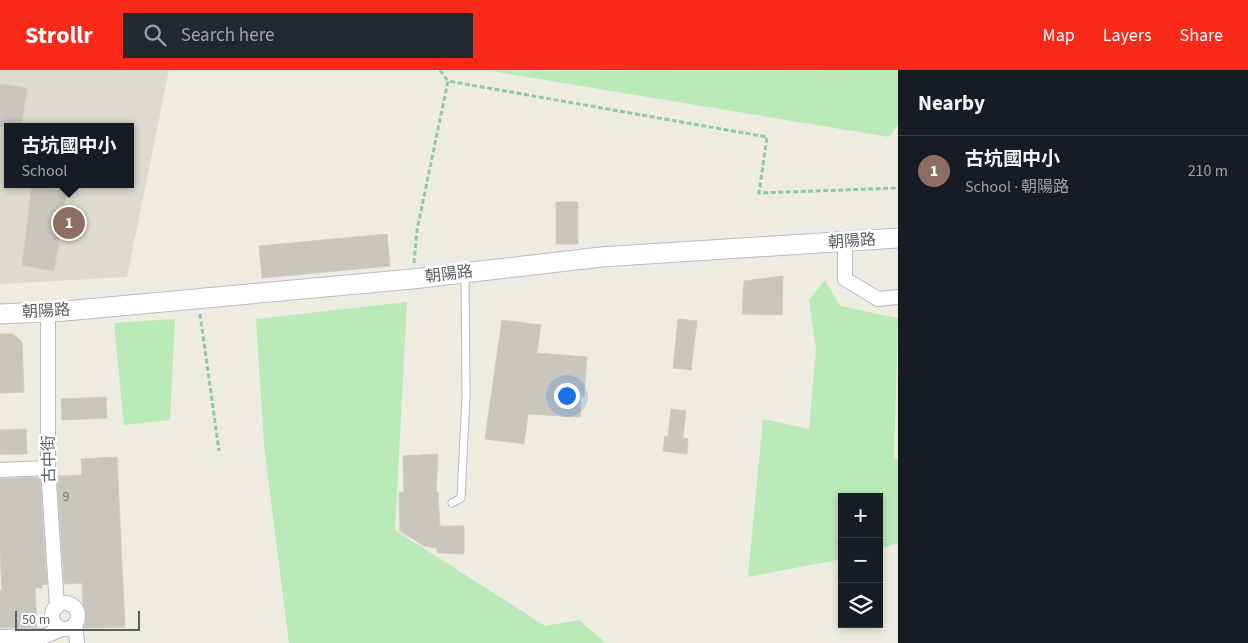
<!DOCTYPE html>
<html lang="en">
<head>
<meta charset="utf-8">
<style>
  :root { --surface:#171b24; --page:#242831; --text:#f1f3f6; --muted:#9ea1a6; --line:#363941; --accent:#fb291a }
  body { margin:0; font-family:"Source Sans 3","Noto Sans TC",sans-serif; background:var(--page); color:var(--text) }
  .controls { position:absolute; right:15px; bottom:15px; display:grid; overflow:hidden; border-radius:0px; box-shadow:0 2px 8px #0003 }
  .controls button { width:45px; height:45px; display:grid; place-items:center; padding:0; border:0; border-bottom:1px solid var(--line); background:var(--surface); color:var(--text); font:25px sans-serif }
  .scale { position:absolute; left:15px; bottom:12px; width:125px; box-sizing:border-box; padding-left:5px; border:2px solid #595e63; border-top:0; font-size:14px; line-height:18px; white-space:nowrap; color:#595e63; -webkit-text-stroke:4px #fff; paint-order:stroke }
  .you { position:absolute; left:566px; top:325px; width:18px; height:18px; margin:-12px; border:4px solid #fff; border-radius:50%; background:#1a73e8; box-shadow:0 0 0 8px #1a73e833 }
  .badge { display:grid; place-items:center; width:32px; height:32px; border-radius:50%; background:var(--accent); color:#fff; font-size:16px; font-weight:700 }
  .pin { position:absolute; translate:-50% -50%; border:2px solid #fff; box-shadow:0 1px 5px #0006 }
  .popup { position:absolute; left:4px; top:53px; width:130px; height:65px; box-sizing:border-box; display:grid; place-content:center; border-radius:0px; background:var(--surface); filter:drop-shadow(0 1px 4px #0005); font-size:16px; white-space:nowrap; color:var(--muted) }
  .popup b { font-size:19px; color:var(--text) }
  .popup::after { content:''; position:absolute; left:50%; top:100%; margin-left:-10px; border:10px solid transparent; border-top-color:var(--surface) }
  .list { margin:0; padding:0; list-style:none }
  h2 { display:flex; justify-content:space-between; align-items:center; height:65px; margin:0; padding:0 20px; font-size:21px }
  h2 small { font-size:16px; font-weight:400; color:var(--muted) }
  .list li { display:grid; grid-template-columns:32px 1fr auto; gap:15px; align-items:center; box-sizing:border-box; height:70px; padding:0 20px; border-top:1px solid var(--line) }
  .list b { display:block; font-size:19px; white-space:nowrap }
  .list p { margin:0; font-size:16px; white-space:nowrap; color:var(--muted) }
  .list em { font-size:16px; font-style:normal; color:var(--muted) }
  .icon { flex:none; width:28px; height:28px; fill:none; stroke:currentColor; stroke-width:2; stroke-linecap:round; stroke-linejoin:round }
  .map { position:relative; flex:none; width:898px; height:573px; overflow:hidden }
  header { display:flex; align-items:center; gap:30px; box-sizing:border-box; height:70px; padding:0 25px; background:var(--accent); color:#fff }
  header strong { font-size:24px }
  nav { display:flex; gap:28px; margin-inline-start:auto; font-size:18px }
  .search { width:350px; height:45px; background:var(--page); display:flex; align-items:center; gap:12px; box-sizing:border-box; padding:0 18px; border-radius:0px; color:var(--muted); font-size:19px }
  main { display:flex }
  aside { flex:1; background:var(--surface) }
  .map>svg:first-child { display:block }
  .education { fill:#dddacf; fill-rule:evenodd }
  .green { fill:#bae9ba }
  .building { fill:#c9c5bd; stroke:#d3ccbe }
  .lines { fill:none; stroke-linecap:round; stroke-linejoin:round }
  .service-casing { stroke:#b6b9bf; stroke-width:9 }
  .minor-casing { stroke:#b6b9bf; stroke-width:16 }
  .secondary-casing { stroke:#b9bdc4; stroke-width:21 }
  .path { stroke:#93caa2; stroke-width:3; stroke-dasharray:5 2.5; stroke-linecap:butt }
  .service { stroke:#fff; stroke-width:7 }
  .minor { stroke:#fff; stroke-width:14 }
  .secondary { stroke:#fff; stroke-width:19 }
  .labels { text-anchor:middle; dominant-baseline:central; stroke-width:5; stroke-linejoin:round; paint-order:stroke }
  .number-label { font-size:14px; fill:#75787a }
  .street-label { font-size:16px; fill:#595e63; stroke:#fff }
</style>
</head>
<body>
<header>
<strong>Strollr</strong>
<div class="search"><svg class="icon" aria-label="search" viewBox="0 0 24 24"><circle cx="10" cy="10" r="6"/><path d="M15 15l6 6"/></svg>Search here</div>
<nav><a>Map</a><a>Layers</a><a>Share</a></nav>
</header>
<main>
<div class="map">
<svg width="898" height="573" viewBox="0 0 898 573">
  <rect width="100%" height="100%" fill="#eeebe0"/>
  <!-- education -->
  <path class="education" d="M0,0H169L127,207L0,214ZM8,57H130V114H8Z"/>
  <!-- green -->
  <g class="green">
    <path d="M898,0V55L889,67L492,1Z"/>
    <path d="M825,210L840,236L898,248L894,389H898V473L879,479V427H842V489L748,507L763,349L809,359L816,279L809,230Z"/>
    <path d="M407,232L395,460L545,556L579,550L606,573H289L264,376L256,249Z"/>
    <path d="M175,249L170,350L124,355L114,253Z"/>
  </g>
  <!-- building -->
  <g class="building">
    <path d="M0,14L27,18L21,57H0Z"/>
    <path d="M32,114H68L54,201L22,195Z"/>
    <rect x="556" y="132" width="22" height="42"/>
    <path d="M387,164L390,196L262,208L259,176Z"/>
    <path d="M783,206L782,245L742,244L744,211Z"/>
    <path d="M678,249L697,251L691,300L673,298Z"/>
    <path d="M502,250L541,255L537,283L587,287L584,327L581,326L580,347L528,344L524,374L485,369Z"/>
    <path d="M0,264H13L22,272L24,322L0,323Z"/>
    <path d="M106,327L107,348L62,350L61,329Z"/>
    <path d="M671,339L686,341L683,368L688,369L687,384L663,381L665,366L668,367Z"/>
    <path d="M26,359L27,384H0V360Z"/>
    <path d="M438,384L436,422H438L440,456H464V484L437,483V478L424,476L400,461L399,422H404L403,386Z"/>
    <path d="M117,387L125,557L84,558L82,513L64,514L57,406L82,405L81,389Z"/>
    <path d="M40,407L47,514L42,515V518H35L37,557L0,558V520H2L0,485V409Z"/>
  </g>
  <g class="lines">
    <!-- service casing -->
    <g class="service-casing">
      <path id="service" d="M452,433L461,428L466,327L465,203"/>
    </g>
    <!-- minor casing -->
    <g class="minor-casing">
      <g id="minor">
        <path d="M845,172V209L878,229L898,227"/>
        <path d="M48,242V398L57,537"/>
        <path d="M0,400L48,398"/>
        <circle cx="65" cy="546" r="13"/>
        <path d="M75,554L77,573"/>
        <path d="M0,567L45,566L62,559"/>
      </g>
    </g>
    <!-- secondary casing -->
    <g class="secondary-casing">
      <path id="secondary" d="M0,244L65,241L412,209L601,187L898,168"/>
    </g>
    <!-- path -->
    <g class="path">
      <path d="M440,0L448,11"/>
      <path d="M414,193L417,160L448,11L767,67L759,123L898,118"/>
      <path d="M200,244L219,381"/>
    </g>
    <!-- service -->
    <use href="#service" class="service"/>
    <!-- minor -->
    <use href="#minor" class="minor"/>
    <!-- secondary -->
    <use href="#secondary" class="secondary"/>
  </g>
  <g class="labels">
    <!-- number labels -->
    <g class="number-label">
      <text x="66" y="427">9</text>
    </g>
    <!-- street labels -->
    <g class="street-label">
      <text transform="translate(852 171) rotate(-4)">朝陽路</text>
      <text transform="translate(449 204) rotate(-7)">朝陽路</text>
      <text transform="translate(46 241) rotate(-3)">朝陽路</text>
      <text transform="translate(49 389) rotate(-91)">古中街</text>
    </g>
  </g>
</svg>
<div class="controls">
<button>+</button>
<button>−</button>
<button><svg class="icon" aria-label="layers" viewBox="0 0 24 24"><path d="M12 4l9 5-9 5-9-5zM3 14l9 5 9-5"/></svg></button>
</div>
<div class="scale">50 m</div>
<div class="you"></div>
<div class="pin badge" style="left:69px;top:153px;background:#8d6e63">1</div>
<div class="popup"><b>古坑國中小</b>School</div>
</div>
<aside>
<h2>Nearby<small></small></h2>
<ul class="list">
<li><span class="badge" style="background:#8d6e63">1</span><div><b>古坑國中小</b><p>School · 朝陽路</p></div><em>210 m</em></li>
</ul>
</aside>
</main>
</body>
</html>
